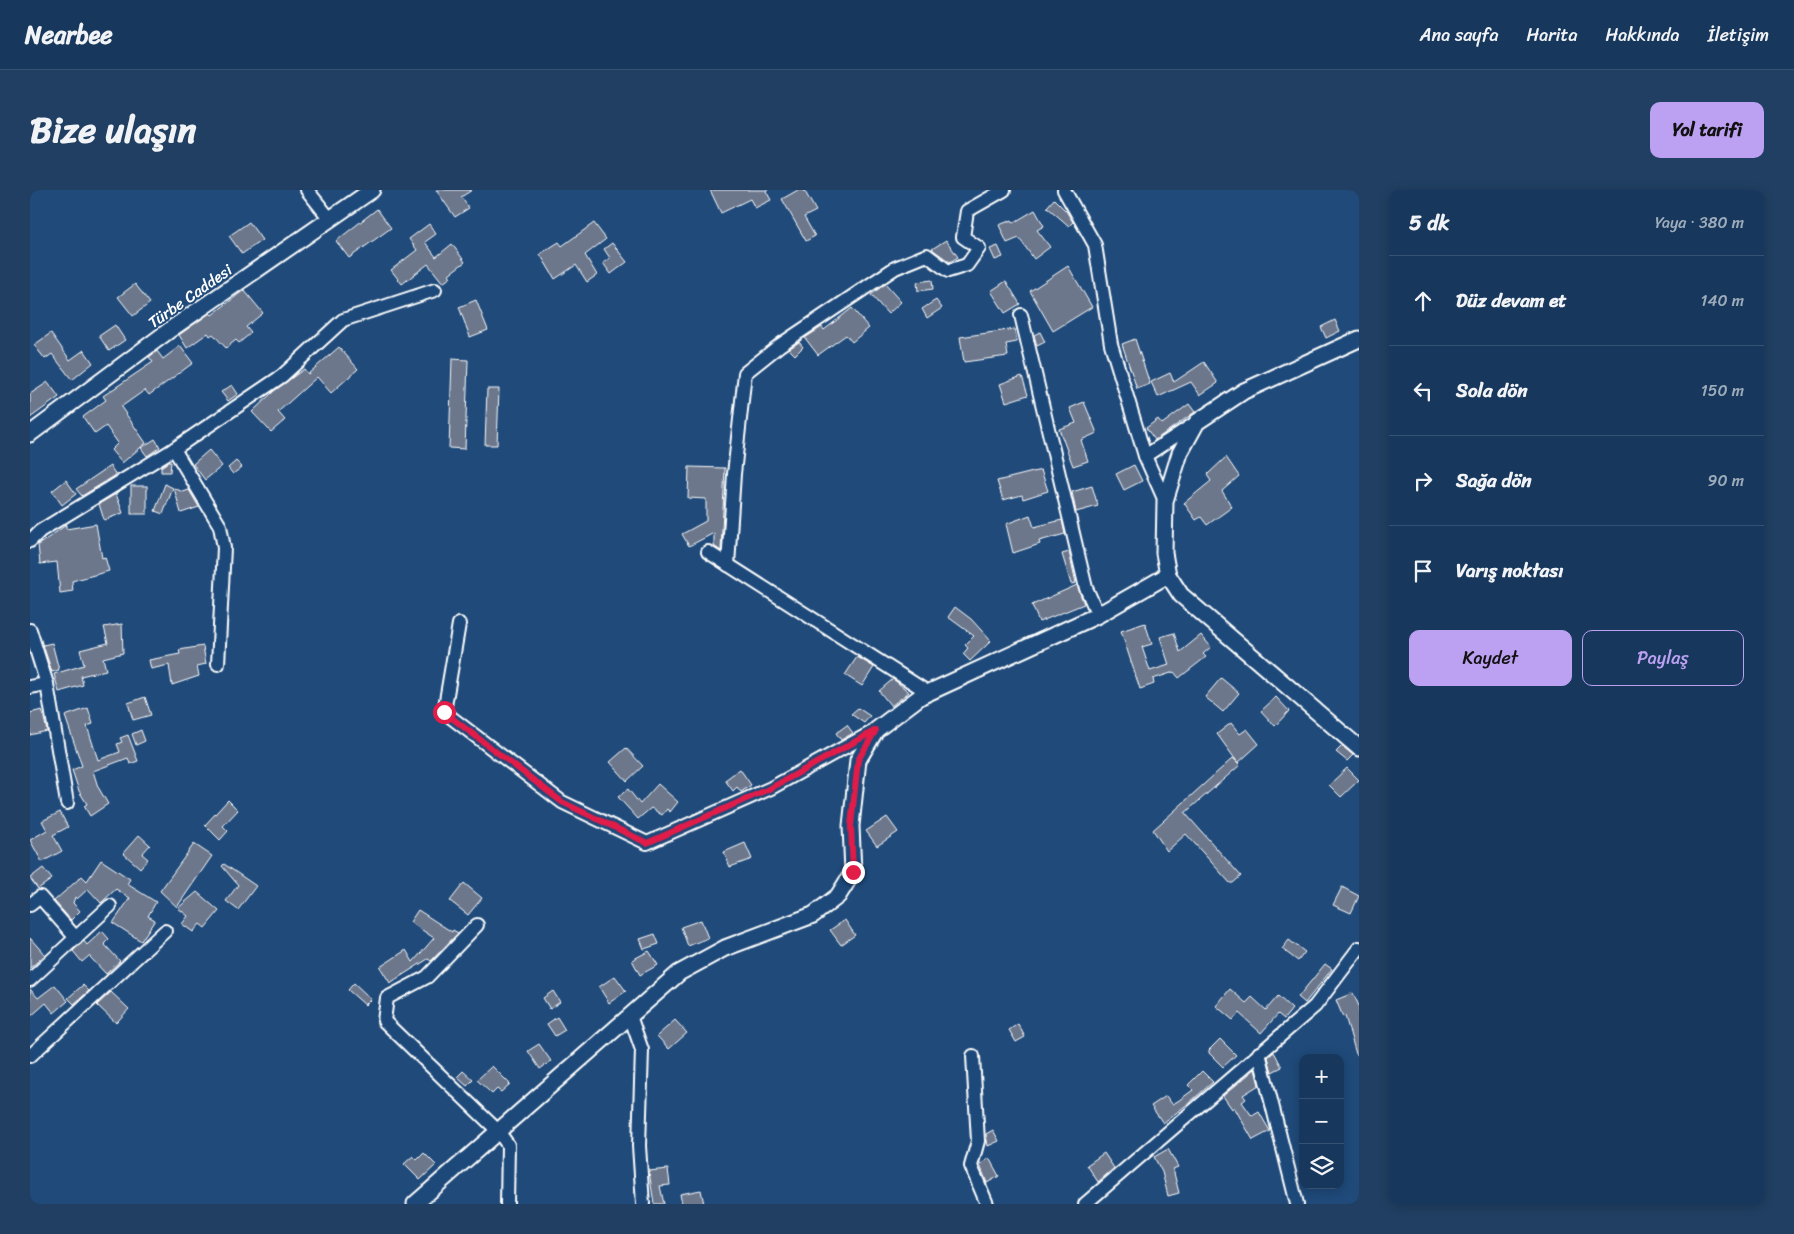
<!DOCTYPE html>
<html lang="tr">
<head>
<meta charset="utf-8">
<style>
  :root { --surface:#17385c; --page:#203f62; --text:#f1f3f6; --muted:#9eacbb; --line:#365272; --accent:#bca0f2 }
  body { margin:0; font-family:Sriracha,sans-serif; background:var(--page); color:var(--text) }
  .controls { position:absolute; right:15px; bottom:15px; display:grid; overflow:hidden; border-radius:10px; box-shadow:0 2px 12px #0003 }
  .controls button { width:45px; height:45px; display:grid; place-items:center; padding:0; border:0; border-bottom:1px solid var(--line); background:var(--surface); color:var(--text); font:25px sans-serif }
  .stop { position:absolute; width:15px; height:15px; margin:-11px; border:4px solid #e11d48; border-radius:50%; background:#fff }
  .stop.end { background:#e11d48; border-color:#fff; box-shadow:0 1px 5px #0008 }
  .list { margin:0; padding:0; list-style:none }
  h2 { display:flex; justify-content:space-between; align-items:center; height:65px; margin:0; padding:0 20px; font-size:21px }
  h2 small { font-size:16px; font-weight:400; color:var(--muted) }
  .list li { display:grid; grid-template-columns:32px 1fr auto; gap:15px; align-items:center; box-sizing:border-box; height:90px; padding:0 20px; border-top:1px solid var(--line) }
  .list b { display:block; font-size:19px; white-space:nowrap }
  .list em { font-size:16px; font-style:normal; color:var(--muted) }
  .actions { display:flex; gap:10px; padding:15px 20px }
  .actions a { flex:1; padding:11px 0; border:1px solid var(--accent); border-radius:10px; text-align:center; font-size:18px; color:var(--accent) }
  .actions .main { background:var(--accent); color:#111 }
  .icon { flex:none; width:28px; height:28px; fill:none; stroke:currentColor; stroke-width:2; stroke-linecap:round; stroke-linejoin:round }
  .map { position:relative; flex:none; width:1329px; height:1014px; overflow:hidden; border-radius:10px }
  header { display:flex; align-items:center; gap:30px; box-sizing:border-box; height:70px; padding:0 25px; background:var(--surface); border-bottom:1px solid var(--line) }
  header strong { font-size:24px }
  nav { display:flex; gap:28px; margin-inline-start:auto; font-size:18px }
  .intro { display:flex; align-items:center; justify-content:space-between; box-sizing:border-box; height:120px; padding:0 30px }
  h1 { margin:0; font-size:35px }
  .button { padding:12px 22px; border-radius:10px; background:var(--accent); color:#111; font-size:18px; font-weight:700 }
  main { display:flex; gap:30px; padding:0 30px }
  aside { flex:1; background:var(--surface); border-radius:10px; box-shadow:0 2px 12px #0003 }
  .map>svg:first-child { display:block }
  .building { fill:#6c778c; stroke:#fff }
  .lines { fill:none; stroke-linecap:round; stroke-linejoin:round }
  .minor-casing { stroke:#fff; stroke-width:16 }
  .tertiary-casing { stroke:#fff; stroke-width:19 }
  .minor { stroke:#1f4a7a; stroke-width:12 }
  .tertiary { stroke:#1f4a7a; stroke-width:15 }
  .route { stroke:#e11d48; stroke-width:6 }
  .labels { text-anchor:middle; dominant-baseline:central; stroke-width:4; stroke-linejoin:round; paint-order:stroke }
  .street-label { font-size:16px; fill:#fff; stroke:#1f4a7a }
</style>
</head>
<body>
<header>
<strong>Nearbee</strong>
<nav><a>Ana sayfa</a><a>Harita</a><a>Hakkında</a><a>İletişim</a></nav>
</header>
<div class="intro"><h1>Bize ulaşın</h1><a class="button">Yol tarifi</a></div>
<main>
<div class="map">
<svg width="1329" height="1014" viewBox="0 0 1329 1014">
  <rect width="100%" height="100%" fill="#1f4a7a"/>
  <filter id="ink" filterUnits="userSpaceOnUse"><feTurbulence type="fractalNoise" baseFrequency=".02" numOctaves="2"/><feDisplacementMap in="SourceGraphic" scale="10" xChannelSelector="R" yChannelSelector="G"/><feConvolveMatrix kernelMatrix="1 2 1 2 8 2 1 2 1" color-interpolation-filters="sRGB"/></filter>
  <g filter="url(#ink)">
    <!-- building -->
    <g class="building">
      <path d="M406,0H442L431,7L439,18L425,27Z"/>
      <path d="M680,0H738L736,1L741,10L725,18L720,9L691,23Z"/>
      <path d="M768,0H774L786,21L774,27L785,46L776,51L752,9Z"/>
      <path d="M1024,9L1036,21L1043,32L1039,36L1017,17Z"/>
      <path d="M347,19L361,38L319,68L306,51Z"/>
      <path d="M1005,20L1014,36L1007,40L1020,57L1004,69L989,48L977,53L969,35L982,30L983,33Z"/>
      <path d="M219,32L232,50L212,64L199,46Z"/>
      <path d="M564,33L576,49L555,65L567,85L557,92L546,75L525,89L510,64L529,52L532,56Z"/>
      <path d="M399,34L406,44L395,52L406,67L422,54L435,72L419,84L421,87L413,93L398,74L372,94L361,80L387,60L379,49Z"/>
      <path d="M916,50L928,67L920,72L902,59Z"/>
      <path d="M582,53L597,72L581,84L573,73L580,68L574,59Z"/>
      <path d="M968,56L973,67L965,70L960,59Z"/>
      <path d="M1038,76L1062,117L1023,141L1000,101Z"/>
      <path d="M902,90L903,99L888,101L887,92Z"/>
      <path d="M976,91L990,114L975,123L961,101Z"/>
      <path d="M105,94L120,113L103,126L88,107Z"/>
      <path d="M855,94L871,112L858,124L841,105Z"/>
      <path d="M214,100L233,123L216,137L221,143L209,153L206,150L196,158L183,144L180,146L178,143L157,158L149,145L180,123L182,125Z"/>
      <path d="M446,110L458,140L440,147L429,117Z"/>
      <path d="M906,110L912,118L897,128L892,119Z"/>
      <path d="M822,118L839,138L822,152L816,145L788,165L775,148L792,137L794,140Z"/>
      <path d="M1305,130L1310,141L1296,148L1291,137Z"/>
      <path d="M85,135L95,150L79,161L69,146Z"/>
      <path d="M985,139L987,152L976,154L978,166L934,172L930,147Z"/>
      <path d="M1010,142L1015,152L1007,156L1004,145Z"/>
      <path d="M21,143L40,170L54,160L63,173L42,190L22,164L15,169L4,155Z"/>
      <path d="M1105,149L1120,194L1107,199L1092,154Z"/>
      <path d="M769,152L773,157L765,165L759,159Z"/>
      <path d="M150,156L163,173L119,205L115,200L91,217L116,253L92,273L81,260L88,253L76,236L65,244L53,227L76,210L73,206L123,172L119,167L127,161L133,169Z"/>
      <path d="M309,157L328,179L301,203L287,187L248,222L255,230L241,242L222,222L244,201L274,179L278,184Z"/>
      <path d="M422,169L438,170L435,259L419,258Z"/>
      <path d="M1174,172L1188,193L1170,205L1161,192L1128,207L1121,192L1140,183L1144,192Z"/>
      <path d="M992,186L998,205L976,212L970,194Z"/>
      <path d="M18,192L29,207L0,228V204Z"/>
      <path d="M202,195L208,204L198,211L191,202Z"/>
      <path d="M457,199H469L467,255H455Z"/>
      <path d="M1054,212L1067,243L1051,250L1058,271L1043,276L1029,239L1046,233L1040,218Z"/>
      <path d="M1159,214L1165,222L1125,250L1116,238L1128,229L1132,234Z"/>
      <path d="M125,249L130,257L117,266L111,258Z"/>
      <path d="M179,260L192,276L175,290L163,274Z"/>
      <path d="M1196,267L1209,286L1192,301L1202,317L1177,335L1171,327L1166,330L1154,313L1181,291L1177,285Z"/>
      <path d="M206,271L212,277L203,284L198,278Z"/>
      <path d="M138,272H141L140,282H131V277Z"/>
      <path d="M1104,275L1112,291L1094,300L1086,284Z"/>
      <path d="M80,276L86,285L52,306L46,299Z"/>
      <path d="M659,277L695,278L691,361L684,356V343L659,356L652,344L676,331V309L658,308Z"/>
      <path d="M1011,280L1018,301L993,309L992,305L973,310L967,291Z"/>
      <path d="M36,290L46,304L32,315L22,301Z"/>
      <path d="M135,294L143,298L133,324L125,321Z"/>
      <rect x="101" y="296" width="16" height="28"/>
      <path d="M1062,296L1068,316L1046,322L1042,302Z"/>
      <path d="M144,298L153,302L159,300L169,317L151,323Z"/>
      <path d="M86,304L93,323L74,330L69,314Z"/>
      <path d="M1000,325L1004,337L1032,330L1035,344L1009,351L1010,354L983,363L976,334Z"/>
      <path d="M66,334L72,368L75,367L79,381L42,391L43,401L30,403L27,372L10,374L8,355L36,335V339Z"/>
      <path d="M1039,362L1046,393L1041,394L1032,364Z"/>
      <path d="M1047,395L1054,414L1009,432L1002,415Z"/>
      <path d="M925,417L941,429L961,451L940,471L933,464L938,458L935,455L944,446L918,427Z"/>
      <path d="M1115,433L1122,454L1112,457L1120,481L1139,475L1130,447L1144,443L1150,462L1171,445L1181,457L1173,464L1176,467L1149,488L1144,482L1123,489L1124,494L1110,499L1091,441Z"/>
      <path d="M92,434L93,463L73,468L76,480L51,486L53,495L29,502L24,484L54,475L50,460L78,453L74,437Z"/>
      <path d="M22,453L29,480L22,482L13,455Z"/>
      <path d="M173,456L176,474L167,476L169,486L142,495L139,475L121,479L119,470L150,464L149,460Z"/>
      <path d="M827,467L844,477L832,496L815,485Z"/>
      <path d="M1191,488L1209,503L1193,522L1175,507Z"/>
      <path d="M863,489L879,502L861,516L849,501Z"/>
      <path d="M115,507L121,525L103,530L98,513Z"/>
      <path d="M1246,507L1259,521L1245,536L1231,521Z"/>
      <path d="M58,518L63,534L57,536L68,570L90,562L87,554L92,552L90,548L98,545L108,571L100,574L98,568L63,581L68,597L78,614L60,626L54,616L57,614L49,601L42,580L52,576L35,526Z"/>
      <path d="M828,518L840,526L834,533L821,524Z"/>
      <path d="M12,520L17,541L0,545V523Z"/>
      <path d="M1201,533L1210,544L1217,539L1229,554L1208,573L1187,544Z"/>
      <path d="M817,535L823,543L811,550L806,543Z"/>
      <path d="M111,540L115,551L106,555L102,544Z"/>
      <path d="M1312,556L1323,565L1317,571L1306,562Z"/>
      <path d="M596,558L613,576L597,591L580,572Z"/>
      <path d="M1203,568L1210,575L1155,623L1211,686L1203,693H1200L1156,644L1137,661L1123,640Z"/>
      <path d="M1317,578L1329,590L1311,607L1299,595Z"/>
      <path d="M710,579L721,595L711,602L707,597L703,601L695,590Z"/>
      <path d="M628,594L648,612L640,622L637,619L632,625L621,618L608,629L588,607L598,599L610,614Z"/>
      <path d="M198,610L208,620L193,636L198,641L190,650L175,635Z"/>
      <path d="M30,622L38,637L23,645L32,661L12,672L0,650L17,640L12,631Z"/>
      <path d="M857,627L868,642L847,656L836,641Z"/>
      <path d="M109,645L120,655L112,664L118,669L110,678L93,663Z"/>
      <path d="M715,653L722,669L700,677L694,662Z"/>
      <path d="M164,654L182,666L147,717L130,701Z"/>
      <path d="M71,670L100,689L97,694L126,712L118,726L125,730L111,751L83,733L100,708L86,699L71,713L58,699L47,709L45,707L43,713L50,721L41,730L24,711L52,686L57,691Z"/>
      <path d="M194,674L226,696L208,720L196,711L208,695L192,676Z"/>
      <path d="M13,678L22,689L8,699L0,688Z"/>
      <path d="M434,693L452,708L438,725L420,711Z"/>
      <path d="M1312,697L1329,706L1321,723L1303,715Z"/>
      <path d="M167,702L189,721L175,738L170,734L163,742L152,734L158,726L148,718Z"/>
      <path d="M388,720L422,742L423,740L428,743L401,771L398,769L360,793L350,777L376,760L383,772L404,748L380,732Z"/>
      <path d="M671,730L678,748L658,756L651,737Z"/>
      <path d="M815,730L825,745L811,755L800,740Z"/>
      <path d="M72,741L79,749L74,754L90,771L76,784L59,766L52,772L43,761L54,751L57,755Z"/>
      <path d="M625,744L629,754L614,759L610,749Z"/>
      <path d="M0,748L15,765L0,778Z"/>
      <path d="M1259,750L1275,762L1268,771L1252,759Z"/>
      <path d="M619,761L628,775L610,785L602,770Z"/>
      <path d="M1295,774L1302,779L1275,813L1268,807Z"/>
      <path d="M585,786L596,801L579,813L569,797Z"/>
      <path d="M324,793L341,809L335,815L318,800Z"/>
      <path d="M25,795L38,811L24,823L16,813L0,827V799L8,808Z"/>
      <path d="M53,795L59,801L44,814L38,808Z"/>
      <path d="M1200,799L1216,813L1222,807L1236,820L1248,806L1262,819L1254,829L1248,824L1231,843L1209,823L1203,830L1186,816Z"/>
      <path d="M523,801L530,812L520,819L513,808Z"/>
      <path d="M81,802L99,819L86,833L67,815Z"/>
      <path d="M1323,803L1329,816V864H1326L1315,826L1313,827L1306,810Z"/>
      <path d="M527,827L535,840L525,846L517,834Z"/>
      <path d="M645,830L657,843L639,859L627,846Z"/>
      <path d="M988,834L995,847L986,852L979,840Z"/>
      <path d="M1190,849L1206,865L1193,877L1179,863V860Z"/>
      <path d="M509,854L521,871L510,879L498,861Z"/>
      <path d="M1244,862L1252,877L1242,882L1238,867Z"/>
      <path d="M462,876L480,894L471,902L467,899L462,904L447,890Z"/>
      <path d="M1225,879L1229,895L1213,905L1216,909L1212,912L1222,926L1229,922L1240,941L1223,950L1204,917L1202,919L1193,906Z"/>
      <path d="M433,881L443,890L437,896L427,887Z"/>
      <path d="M1172,881L1183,892L1159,913L1133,933L1121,916L1136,906L1142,914L1148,911L1163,900L1158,895Z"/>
      <path d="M963,940L969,951L958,956L956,944Z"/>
      <path d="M1138,959L1148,977L1143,979L1149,1003L1138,1006L1132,982L1124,967Z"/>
      <path d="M394,963L406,975L390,990L374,974L383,966L387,970Z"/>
      <path d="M1074,963L1084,978L1068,992L1057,975Z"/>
      <path d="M959,968L969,986L957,993L950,975Z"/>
      <path d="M638,979L640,995L630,996L634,1014H624L619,981Z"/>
      <path d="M671,1000L674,1014H652L650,1004Z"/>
    </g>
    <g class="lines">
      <!-- minor casing -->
      <g class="minor-casing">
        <g id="minor">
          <path d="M277,0L300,29"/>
          <path d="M1034,0L1065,55L1081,154L1115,266L1135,311"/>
          <path d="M991,125L1056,398L1068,425"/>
          <path d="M144,259L190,336L194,358L188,474"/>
          <path d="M1115,266L1167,232"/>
          <path d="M0,351L10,341L144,259L252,186L313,130L405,100"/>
          <path d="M678,362L899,503"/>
          <path d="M698,375L704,284L715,183L750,155L865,78L897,65L918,81L937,75L949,58L933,47L937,21L974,0"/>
          <path d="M429,434L414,522L532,612L617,653L741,598L846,540"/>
          <path d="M0,440L17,494L37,613"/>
          <path d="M0,497L17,494"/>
          <path d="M0,715L10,707L46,748"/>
          <path d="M447,735L397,787L357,808L354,831L468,941L478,955L477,1014"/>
          <path d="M0,790L80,716"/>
          <path d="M600,826L612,860L609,956L613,1014"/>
          <path d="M1229,863L1267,1014"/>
          <path d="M0,866L135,741"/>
          <path d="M943,866L948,951L941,976L957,1014"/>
          <path d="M1055,1014L1285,816L1329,758"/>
        </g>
      </g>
      <!-- tertiary casing -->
      <g class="tertiary-casing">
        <g id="tertiary">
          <path d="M0,244L141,139L342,0"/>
          <path d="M1138,385L1151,405L1329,558"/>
          <path d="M385,1014L649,783L695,758L783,725L808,706L823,682L821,636L828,570L846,540L891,506L1068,425L1138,385L1134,363L1135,311L1150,263L1167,232L1214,201L1329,149"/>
        </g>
      </g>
      <!-- minor -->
      <use href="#minor" class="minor"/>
      <!-- tertiary -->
      <use href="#tertiary" class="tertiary"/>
    </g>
  </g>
  <g class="lines" filter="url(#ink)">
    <!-- route -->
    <path class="route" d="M414,522L532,612L617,653L741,598L846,540L828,570L821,636L823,682"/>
  </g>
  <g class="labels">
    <!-- street labels -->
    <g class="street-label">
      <text transform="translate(160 106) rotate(-35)">Türbe Caddesi</text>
    </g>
  </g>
</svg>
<div class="controls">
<button>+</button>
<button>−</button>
<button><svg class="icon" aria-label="layers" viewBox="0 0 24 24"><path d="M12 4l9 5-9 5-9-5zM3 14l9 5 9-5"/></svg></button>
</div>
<div class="stop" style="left:414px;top:522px"></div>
<div class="stop end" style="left:823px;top:682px"></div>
</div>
<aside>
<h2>5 dk<small>Yaya · 380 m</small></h2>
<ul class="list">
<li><svg class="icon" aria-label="ahead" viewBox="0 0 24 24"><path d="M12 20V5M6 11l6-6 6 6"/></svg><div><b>Düz devam et</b></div><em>140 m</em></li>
<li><svg class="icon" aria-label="left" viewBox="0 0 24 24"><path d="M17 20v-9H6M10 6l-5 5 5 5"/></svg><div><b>Sola dön</b></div><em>150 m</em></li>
<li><svg class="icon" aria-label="right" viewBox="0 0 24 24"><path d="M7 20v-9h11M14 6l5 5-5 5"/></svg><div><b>Sağa dön</b></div><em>90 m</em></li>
<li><svg class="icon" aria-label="arrive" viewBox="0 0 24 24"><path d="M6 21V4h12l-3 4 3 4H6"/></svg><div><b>Varış noktası</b></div></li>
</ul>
<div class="actions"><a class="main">Kaydet</a><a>Paylaş</a></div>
</aside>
</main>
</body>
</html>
